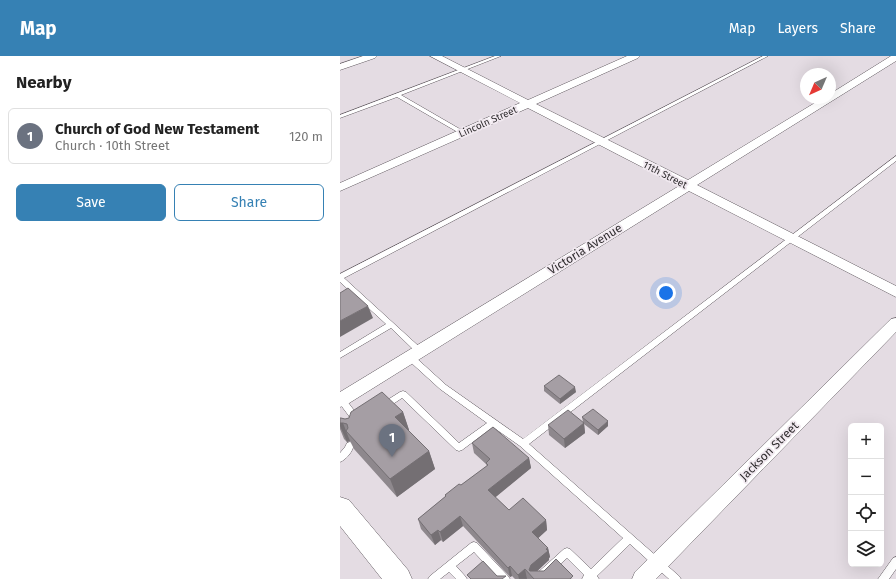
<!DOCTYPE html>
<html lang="en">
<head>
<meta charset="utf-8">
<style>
  :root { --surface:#fff; --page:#f6f6f6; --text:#222; --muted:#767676; --line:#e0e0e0; --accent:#3681b4 }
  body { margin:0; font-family:"Fira Sans",sans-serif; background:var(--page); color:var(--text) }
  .controls { position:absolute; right:12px; bottom:12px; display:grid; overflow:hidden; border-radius:6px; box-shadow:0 4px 16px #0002 }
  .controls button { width:36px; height:36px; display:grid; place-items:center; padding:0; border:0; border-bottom:1px solid var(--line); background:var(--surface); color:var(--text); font:20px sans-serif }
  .compass { position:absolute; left:460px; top:12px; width:36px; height:36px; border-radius:50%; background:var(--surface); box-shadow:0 4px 16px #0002; rotate:224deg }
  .you { position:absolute; left:326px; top:237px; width:14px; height:14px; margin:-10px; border:3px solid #fff; border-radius:50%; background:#1a73e8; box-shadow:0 0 0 6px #1a73e833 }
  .badge { display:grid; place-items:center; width:26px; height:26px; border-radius:50%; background:var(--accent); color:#fff; font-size:13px; font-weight:700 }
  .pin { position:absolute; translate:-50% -33px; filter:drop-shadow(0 1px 2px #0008) }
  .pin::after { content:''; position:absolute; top:21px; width:14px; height:12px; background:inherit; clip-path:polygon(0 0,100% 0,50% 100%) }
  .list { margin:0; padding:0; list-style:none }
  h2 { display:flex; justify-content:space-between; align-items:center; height:52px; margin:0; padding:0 16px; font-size:17px }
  h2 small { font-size:13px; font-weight:400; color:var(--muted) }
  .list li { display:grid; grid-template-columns:26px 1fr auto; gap:12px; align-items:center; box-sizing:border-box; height:56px; margin:0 8px 8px; padding:0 8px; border:1px solid var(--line); border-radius:6px }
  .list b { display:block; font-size:15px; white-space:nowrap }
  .list p { margin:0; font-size:13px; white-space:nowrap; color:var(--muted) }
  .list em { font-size:13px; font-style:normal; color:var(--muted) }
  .actions { display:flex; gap:8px; padding:12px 16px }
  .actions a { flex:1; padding:9px 0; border:1px solid var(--accent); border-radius:6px; text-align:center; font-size:14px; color:var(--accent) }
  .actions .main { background:var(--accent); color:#fff }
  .icon { flex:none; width:22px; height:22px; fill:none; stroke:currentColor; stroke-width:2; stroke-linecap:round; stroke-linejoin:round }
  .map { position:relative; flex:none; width:556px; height:523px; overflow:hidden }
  header { display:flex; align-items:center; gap:24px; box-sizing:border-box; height:56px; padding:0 20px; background:var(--accent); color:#fff }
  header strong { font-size:19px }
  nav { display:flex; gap:22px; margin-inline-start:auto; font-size:14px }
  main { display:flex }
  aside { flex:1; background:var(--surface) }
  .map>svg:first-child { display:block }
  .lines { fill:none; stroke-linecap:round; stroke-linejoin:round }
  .service-casing { stroke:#5f585e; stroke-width:1 }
  .minor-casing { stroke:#5f585e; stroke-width:1 }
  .tertiary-casing { stroke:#5f585e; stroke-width:1 }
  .service { fill:#fff; fill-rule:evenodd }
  .minor { fill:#fff; fill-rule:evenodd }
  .tertiary { fill:#fff; fill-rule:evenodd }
  .wall { fill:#8e888d }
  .shaded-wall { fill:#746f73 }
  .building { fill:#a59ea4; stroke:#746f73 }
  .labels { text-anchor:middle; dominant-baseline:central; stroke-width:3.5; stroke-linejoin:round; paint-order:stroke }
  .far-street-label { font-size:10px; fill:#312e30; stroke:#f1e9f0 }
  .street-label { font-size:12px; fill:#312e30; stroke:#f1e9f0 }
</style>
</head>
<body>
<header>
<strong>Map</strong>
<nav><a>Map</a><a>Layers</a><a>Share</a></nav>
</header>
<main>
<aside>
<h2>Nearby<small></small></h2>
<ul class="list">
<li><span class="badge" style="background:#6b7280">1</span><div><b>Church of God New Testament</b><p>Church · 10th Street</p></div><em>120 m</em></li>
</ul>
<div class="actions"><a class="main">Save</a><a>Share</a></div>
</aside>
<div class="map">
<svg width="556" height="523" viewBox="0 0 556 523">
  <rect width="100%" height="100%" fill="#e4dce3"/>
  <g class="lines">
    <!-- service casing -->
    <g class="service-casing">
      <g id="service">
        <path d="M155,0H161L61,39L125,76V78H121L57,41L0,62V59Z"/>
        <path d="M423,0H428L4,222L84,295L83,297H77L51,272L0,302V296L46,268L0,226V218Z"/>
        <path d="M556,100V105L189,388L339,520L341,523H329L290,488L257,520L259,523H242L244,519L227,502L204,523H192L194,520L224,493L227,492L230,493L251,513L283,482L180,390L153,371L122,394L119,395L116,394L62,342L47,352L44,353L41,352L40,350L41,348L60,336L63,335L66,336L119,387L147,367L100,333L67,303L66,301L67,299H73L106,329L183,383Z"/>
        <path d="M0,340L4,341L16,357L18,365L17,367L14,368L11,367L9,360L0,348Z"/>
        <path d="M10,386L13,387L14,389C12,396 7,403 0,406V397L5,391L7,387Z"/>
        <path d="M134,486L137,487L168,520L170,523H159L134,496L116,510L125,520L127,523H116L109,516L100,523H88L90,520L131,487Z"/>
        <path d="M556,501V513L549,523H538L553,502Z"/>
      </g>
    </g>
    <!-- minor casing -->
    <g class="minor-casing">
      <g id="minor">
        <path d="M23,0H37L35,2L0,14V8Z"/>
        <path d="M90,0H102L188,44L287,0H300L298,2L196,48L348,124L483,42H490V38L551,0H556V5L357,129L556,230V241L349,135L6,349L0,351V336L339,130L188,52L0,135V127L180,47Z"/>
        <path d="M556,262V276L316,523H292L295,516L551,263Z"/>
      </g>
    </g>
    <!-- tertiary casing -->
    <g class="tertiary-casing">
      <path id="tertiary" d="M0,441L9,444L68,514L72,523H42L0,470Z"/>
    </g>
    <!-- service -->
    <use href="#service" class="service"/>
    <!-- minor -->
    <use href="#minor" class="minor"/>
    <!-- tertiary -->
    <use href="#tertiary" class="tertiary"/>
  </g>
  <!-- wall -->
  <g class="wall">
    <path d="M204,330L236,336L220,348L204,335Z"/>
    <path d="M63,356L69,374L68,375L89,395L95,413L57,441L14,393L10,385L7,386L4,383L0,373V362L5,363Z"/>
    <path d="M242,361L268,370L258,379L244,368L245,377L225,392L209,379L208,369L243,366Z"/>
    <path d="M132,387L189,402L191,412L155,441L169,454L206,464L207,474L198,482L208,492L210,501L209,502V504L197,515L233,523H175L172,520L170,521L123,470L103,486L101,484L95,489L81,473L78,463L105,441V439L121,429L147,410L146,408L134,397Z"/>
  </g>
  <!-- shaded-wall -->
  <g class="shaded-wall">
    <path d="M28,250L33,262L0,281V265Z"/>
    <path d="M235,331L236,336L220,348V343Z"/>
    <path d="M63,356L69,374L62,379L55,361Z"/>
    <path d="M268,365V370L258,379V374Z"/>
    <path d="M0,367H3L10,385L7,386L0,370Z"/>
    <path d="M244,367L245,377L225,392L224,383Z"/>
    <path d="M89,395L95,413L57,441L50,423Z"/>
    <path d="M189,402L191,412L151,445L148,434Z"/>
    <path d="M120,460L123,470L103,486L100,476Z"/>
    <path d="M206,464L207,474L194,486L192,476Z"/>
    <path d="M98,474L101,484L95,489L91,479Z"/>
    <path d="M208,492L210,501L209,502V504L193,519L189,514L191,509Z"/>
    <path d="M170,510L172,520L170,521L168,512Z"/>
    <path d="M185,513L187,523H179L178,519Z"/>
  </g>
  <!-- building -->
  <g class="building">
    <path d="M8,232L28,250L0,265V237Z"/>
    <path d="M219,319L235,331L220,343L204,330Z"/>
    <path d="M42,336L63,356L55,361L89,395L50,423L6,375L8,372L7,368L3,367H0V362H1L5,363L9,362L11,356Z"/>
    <path d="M253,353L268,365L258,374L242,361Z"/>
    <path d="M228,354L244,367L224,383L208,369Z"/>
    <path d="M153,371L189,402L148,434L169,454L183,442L206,464L192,476L208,492L206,493L208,495L191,509L189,514L190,515H204L216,503L233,520L230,523H194L185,513L178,519L170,510L168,512L120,460L100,476L98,474L91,479L78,463L106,440L105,439L119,428L121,429L148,409L146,407L150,403L132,387Z"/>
    <path d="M143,505L157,520H166L162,523H131L127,519Z"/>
  </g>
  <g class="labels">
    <!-- far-street labels -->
    <g class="far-street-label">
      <text transform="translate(148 66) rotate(-24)">Lincoln Street</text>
      <text transform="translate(325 119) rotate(27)">11th Street</text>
    </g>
    <!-- street labels -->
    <g class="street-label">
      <text transform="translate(245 193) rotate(-32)">Victoria Avenue</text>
      <text transform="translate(429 395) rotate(-45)">Jackson Street</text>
    </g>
  </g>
</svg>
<div class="controls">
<button>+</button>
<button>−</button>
<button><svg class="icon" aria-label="locate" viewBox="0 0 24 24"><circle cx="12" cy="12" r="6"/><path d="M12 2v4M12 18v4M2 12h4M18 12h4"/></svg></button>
<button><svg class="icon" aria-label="layers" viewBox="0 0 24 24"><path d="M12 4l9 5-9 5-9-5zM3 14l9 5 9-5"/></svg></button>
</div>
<svg class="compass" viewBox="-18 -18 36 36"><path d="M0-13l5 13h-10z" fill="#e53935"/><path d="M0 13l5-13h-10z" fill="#767676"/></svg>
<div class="you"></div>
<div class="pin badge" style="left:52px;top:401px;background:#6b7280">1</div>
</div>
</main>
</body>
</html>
